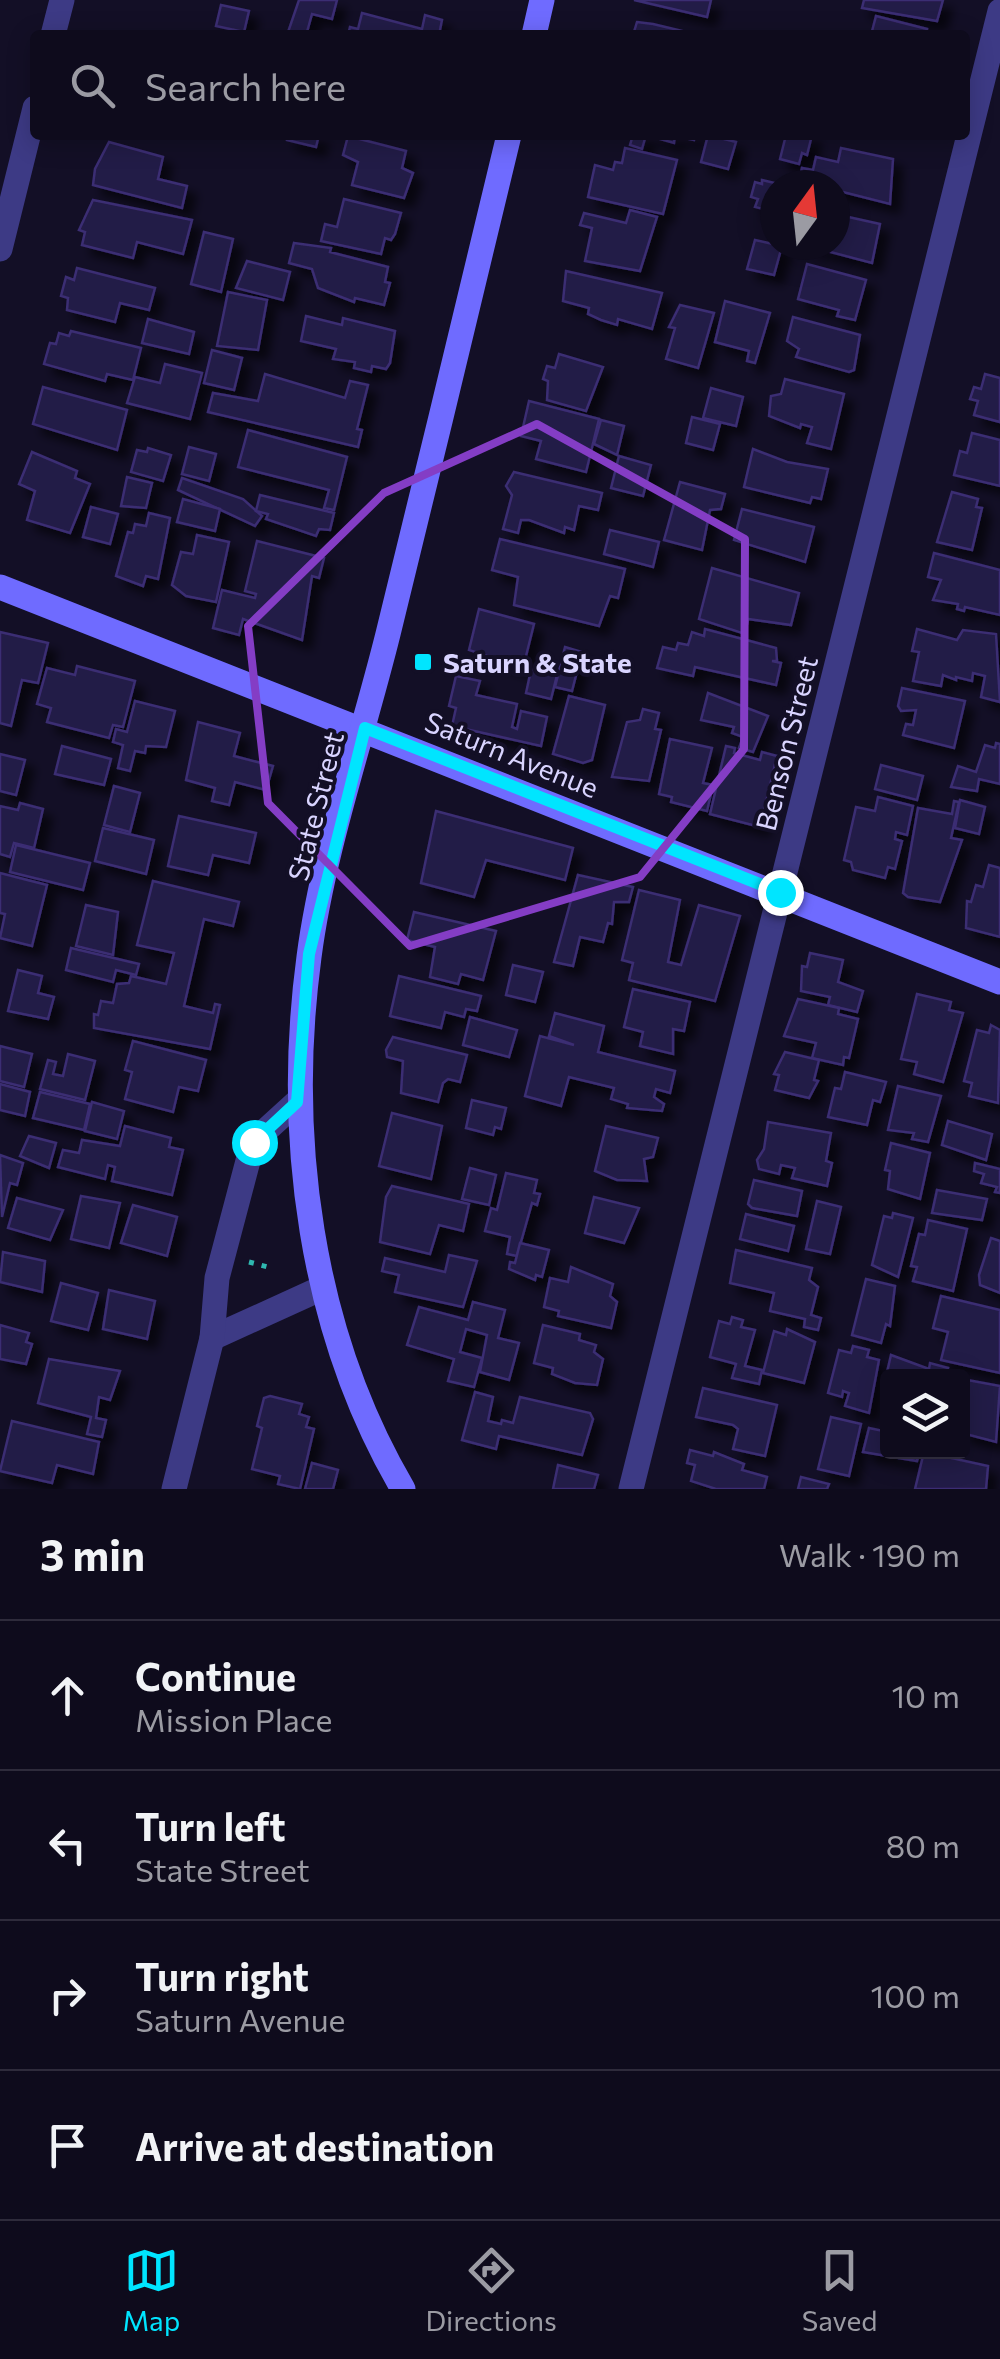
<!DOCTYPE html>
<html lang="en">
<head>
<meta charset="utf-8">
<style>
  :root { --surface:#0e0b1c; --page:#1c1929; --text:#f1f3f6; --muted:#9b9ba3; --line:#2e2b3b; --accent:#00e5ff }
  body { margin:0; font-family:Commissioner,sans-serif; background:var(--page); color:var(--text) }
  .controls { position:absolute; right:30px; bottom:30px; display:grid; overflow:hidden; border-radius:10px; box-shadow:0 5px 25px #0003 }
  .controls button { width:90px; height:90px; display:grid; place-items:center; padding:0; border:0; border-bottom:2px solid var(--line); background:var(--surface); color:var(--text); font:50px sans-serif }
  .compass { position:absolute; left:760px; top:170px; width:90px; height:90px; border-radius:50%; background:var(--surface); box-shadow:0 5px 25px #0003; rotate:15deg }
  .stop { position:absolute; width:30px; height:30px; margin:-22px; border:8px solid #00e5ff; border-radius:50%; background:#fff }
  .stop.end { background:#00e5ff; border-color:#fff; box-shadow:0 2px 10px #0008 }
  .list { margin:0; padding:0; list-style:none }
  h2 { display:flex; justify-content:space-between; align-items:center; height:130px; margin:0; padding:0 40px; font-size:42px }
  h2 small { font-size:32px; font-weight:400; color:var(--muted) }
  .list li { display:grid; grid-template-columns:65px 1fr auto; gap:30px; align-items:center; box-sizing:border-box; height:150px; padding:0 40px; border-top:2px solid var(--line) }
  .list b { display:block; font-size:38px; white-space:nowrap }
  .list p { margin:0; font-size:32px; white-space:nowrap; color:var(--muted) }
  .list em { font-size:32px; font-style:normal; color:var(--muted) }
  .icon { flex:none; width:55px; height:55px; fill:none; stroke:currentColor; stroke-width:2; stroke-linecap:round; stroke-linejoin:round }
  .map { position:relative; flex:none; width:1000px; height:1489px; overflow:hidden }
  .search { position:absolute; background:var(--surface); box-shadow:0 5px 25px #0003; left:30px; right:30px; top:30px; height:110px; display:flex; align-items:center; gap:25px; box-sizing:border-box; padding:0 35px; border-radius:10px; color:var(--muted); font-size:38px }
  .sheet { height:730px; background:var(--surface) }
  nav { display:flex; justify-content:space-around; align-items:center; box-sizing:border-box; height:140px; border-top:2px solid var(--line); background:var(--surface); font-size:28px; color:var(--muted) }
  nav a { display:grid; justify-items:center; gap:5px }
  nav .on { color:var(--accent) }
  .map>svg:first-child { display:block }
  .building { fill:#241b47; stroke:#3b2d73; stroke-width:2.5; filter:url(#shadow) }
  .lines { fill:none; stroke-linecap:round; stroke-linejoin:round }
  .path { stroke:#2fb8b0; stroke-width:5; stroke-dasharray:5 8; stroke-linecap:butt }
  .street { stroke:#3d3a85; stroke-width:25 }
  .secondary { stroke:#6f6bff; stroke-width:25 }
  .route { stroke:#00e5ff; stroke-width:12 }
  .marked { fill:none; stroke:#843dc5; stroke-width:8; stroke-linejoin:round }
  .poi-dot { fill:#00e5ff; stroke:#130f26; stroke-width:4 }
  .labels { text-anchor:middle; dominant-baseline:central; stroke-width:8; stroke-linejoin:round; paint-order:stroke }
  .poi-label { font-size:28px; font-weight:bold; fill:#d9d4ff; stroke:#130f26; text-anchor:start }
  .street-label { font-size:28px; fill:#d9d4ff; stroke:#130f26 }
</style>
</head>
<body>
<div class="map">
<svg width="1000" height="1489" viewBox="0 0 1000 1489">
  <defs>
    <filter id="shadow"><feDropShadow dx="9" dy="9" stdDeviation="5" flood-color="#0009"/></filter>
  </defs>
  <rect width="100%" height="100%" fill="#130f26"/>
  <!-- building -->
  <g class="building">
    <path d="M299,0H337L332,19L312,14L307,32L317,35H287Z"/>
    <path d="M634,0H711L707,17Z"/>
    <path d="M864,0H943L937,21L862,8Z"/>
    <path d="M221,5L249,11L244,32L216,26Z"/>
    <path d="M362,13L422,29L425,15L442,20L439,35H348L350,27L358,29Z"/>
    <path d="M876,16L927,29L926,35H871Z"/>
    <path d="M637,22L653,24L682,31L681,35H633Z"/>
    <path d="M288,135H319L316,147L287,140Z"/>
    <path d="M633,135H695L694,140L675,136L674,143L646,135L642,149L630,145Z"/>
    <path d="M708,135L736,142L728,169L701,162Z"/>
    <path d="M786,135H812L807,155L802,153L799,164L780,159Z"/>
    <path d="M348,136L406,151L402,168L413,173L404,198L352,185L358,162L343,155Z"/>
    <path d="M109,142L163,157L158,179L187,186L182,208L93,185L95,169Z"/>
    <path d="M625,148L677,160L663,214L588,197L595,165L613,170L615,162L622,163Z"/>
    <path d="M841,148L893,159L890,204L835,190V185L799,181L802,168L813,170L816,157L838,162Z"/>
    <path d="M762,180L783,185H775V212L755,207L758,199L751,197L755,182L762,184Z"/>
    <path d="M344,199L401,213L395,234L391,240L385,238L381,254L321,241L325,224L337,227Z"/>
    <path d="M93,200L192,220L183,254L137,242L133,258L82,245L85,232L79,230Z"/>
    <path d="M630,210L657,217L640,271L585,261L592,228L580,225L584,213L626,223Z"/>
    <path d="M835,214L880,224L872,263L804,245H835Z"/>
    <path d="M204,232L233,239L221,292L191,284Z"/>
    <path d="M755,240L782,246L774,275L747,269Z"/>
    <path d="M294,243L331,248L330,252L388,267L385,282L390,283L384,305L355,298L354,302L318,288L312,269L289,263Z"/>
    <path d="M247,261L290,272L283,300L236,288Z"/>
    <path d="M807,264L866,280L855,320L837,316L839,310L798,299Z"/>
    <path d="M77,268L155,288L149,310L120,303L115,322L67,310L68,298L61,296L66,277L74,280Z"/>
    <path d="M566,271L662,293L652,329L618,319L617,325L601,320L588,314L589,308L563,301Z"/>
    <path d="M228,292L267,300L258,350L217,346Z"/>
    <path d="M725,301L770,313L755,363L747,361L749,351L715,342Z"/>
    <path d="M680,305L714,313L698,368L666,359L675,328L669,327Z"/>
    <path d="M306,316L342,325L343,318L395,331L390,363L386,369L372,366L371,372L354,368L355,362L333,359L336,349L301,341Z"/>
    <path d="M793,317L860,335L854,370L849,372L796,357L799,349L787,341Z"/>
    <path d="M148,319L194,332L189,354L142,343Z"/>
    <path d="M71,331L141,348L133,380L107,374L105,381L44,364L50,343L56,344L59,333L69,336Z"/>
    <path d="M212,350L242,358L234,390L204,383Z"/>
    <path d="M559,354L603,367L586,411L547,400L548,381L543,379L547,366L555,368Z"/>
    <path d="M165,364L202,373L190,419L127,403L135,377L160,383Z"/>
    <path d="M265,374L345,398L350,381L368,385L357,429L362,430L358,447L208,412L213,393L258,401Z"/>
    <path d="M985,374L1000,378V422L974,415L978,401L970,399L974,387L981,389Z"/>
    <path d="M785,379L844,394L831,449L807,443L812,427L801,424L800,428L769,416L771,396L781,394Z"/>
    <path d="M43,387L127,410L117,450L33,424Z"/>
    <path d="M711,388L743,397L736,426L703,418Z"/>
    <path d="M529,401L599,419L586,472L536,459L541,441L521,436Z"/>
    <path d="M692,417L720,424L713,450L686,443Z"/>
    <path d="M601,420L624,426L617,455L594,444Z"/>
    <path d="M248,430L347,457L334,510L324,508L329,490L238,467Z"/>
    <path d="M972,433L1000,440V486L954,475L960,451L967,453Z"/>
    <path d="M189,447L216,454L209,481L182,474Z"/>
    <path d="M148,448L171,455L163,481L131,472L137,450L147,452Z"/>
    <path d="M753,449L787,462L828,469L821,499L812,497L810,503L744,487Z"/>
    <path d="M32,452L77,471L75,478L90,484L70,533L27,520L35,491L19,484Z"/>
    <path d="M619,456L651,465L643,496L611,488Z"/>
    <path d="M514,472L602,493L598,510L579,506L574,530L565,527L564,533L529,520H521L518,533L503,529L512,495L506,486Z"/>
    <path d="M127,477L152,483L146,508L121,506Z"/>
    <path d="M182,478L243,499L262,516L255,526L178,490Z"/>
    <path d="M680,482L725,494L721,509L710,510L702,550L664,540Z"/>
    <path d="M952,492L978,499L976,507L982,508L972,550L937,542Z"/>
    <path d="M260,495L334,513L330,530L319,529L316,536L266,519L268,514L256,511Z"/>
    <path d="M183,499L220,509L215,531L177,522Z"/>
    <path d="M91,507L118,514L110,544L83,537Z"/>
    <path d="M742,509L814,527L805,562L734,540Z"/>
    <path d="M149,513L170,518L158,579L146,576L143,586L116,576L128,532L133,533L135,524L146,526Z"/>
    <path d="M610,530L659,542L653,567L604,554Z"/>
    <path d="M197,535L229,542L216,602L186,596L172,585L181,552L193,554Z"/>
    <path d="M500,539L625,569L618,598L610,596L599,626L514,605L518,577L492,570Z"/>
    <path d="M257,541L324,558L319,578L312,576L302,640L243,619L239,635L213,628L222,590L255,598L256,594L245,591Z"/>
    <path d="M934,553L1000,570V615L965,607L964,611L957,609L958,604L933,600L941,580L928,577Z"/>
    <path d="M712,568L799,593L791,625L748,619L745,634L699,619Z"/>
    <path d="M479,609L534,624L523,668L469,650Z"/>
    <path d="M705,629L776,648L777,661H772L781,663L776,685L695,667L693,676L657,668L663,647L676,650L678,643L688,645L692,632L704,636Z"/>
    <path d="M917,629L957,640L963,630L996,634L1000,702L981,697L985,676L973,673L972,681L956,677V680L943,675L941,686L913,681L919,652L912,651Z"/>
    <path d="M0,632L48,643L38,683L22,680L11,726L0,723Z"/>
    <path d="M565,647L582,652L572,691L555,687Z"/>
    <path d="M77,666L135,681L123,727L113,725L109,738L47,722L51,708L37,704L47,668L75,675Z"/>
    <path d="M542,669L557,675L551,699L526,693L531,670Z"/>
    <path d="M456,676L480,681L476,695L517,704L512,727L517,729L521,711L547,717L541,746L452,726L456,708L449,706Z"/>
    <path d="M902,688L965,701L954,748L903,735L906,724L913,725L916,710L901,711L898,706Z"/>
    <path d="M708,693L768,716L753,752L739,748L743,737L732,733L734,727L701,720Z"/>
    <path d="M569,696L605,705L592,760L583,763L553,754Z"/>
    <path d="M135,701L175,711L166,747L146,746L145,753L135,751L130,771L118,768L123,745L113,742L116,729L127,732Z"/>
    <path d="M643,709L659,713L655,729L661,730L649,781L612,777L627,722L640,720Z"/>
    <path d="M198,722L240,733L234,756L273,766L266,790L235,782L229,805L212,801L215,788L186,780Z"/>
    <path d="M670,739L712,748L703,783L713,785L707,811L671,802L672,797L659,794Z"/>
    <path d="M996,743L1000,744V784L979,779L977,791L951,787L958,766L976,772L985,745L995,748Z"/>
    <path d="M62,746L111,759L104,785L55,774Z"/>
    <path d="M726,746L735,748L734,753L760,760L762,752L777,756L760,827L710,814Z"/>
    <path d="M0,754L25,760L16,795L0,791Z"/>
    <path d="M881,765L923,776L917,800L875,789Z"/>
    <path d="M114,786L140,793L130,832L104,825Z"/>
    <path d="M878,797L913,806L907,835L896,832L895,839L902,841L895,869L888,867L885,878L853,870L851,862L844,860L856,807L875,811Z"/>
    <path d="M960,800L985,807L979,834L955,828Z"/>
    <path d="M954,801L959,802L951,838L962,840L940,902L908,897L903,893L918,808L952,814Z"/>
    <path d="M20,803L43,809L34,848L14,843L10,857L0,854V806L18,810Z"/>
    <path d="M436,811L573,848L565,880L486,860L474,897L421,883Z"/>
    <path d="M179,816L256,833L249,863L213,855L208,875L168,866Z"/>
    <path d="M103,828L154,840L146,874L95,861Z"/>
    <path d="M16,845L90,863L83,890L10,872Z"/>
    <path d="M989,865L1000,868V937L966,928L967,901L971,902L976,885L983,887Z"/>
    <path d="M0,873L47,885L32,946L0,938L5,914L0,913Z"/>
    <path d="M578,875L633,887L629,902H614L612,924L608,923L603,942L580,937L573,966L554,962Z"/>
    <path d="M153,881L239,902L233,926L204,919L184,1006L213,1013L215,1004L220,1005L210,1049L94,1028V1014L98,1015L101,1001L113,1003L117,984L129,983L131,976L166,984L174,953L137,945Z"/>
    <path d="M639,890L680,900L668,962L681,965L699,905L740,916L715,1001L629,980L633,963L622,960Z"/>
    <path d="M86,905L118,912L113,955L76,946Z"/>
    <path d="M414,912L496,931L483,980L461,974L458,984L430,977L435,947L407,940Z"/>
    <path d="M71,948L139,964L136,975L116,970L113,982L66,970Z"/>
    <path d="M810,953L843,960L838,982L863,991L857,1012L828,1005L830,997L801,991L802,966L807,967Z"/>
    <path d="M513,965L543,972L535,1002L506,995Z"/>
    <path d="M18,970L42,976L38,993L54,997L48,1019L8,1011Z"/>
    <path d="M399,976L481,996L477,1011L466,1009L464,1017L445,1012L441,1028L390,1016Z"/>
    <path d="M633,989L690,1002L684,1031L673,1029V1054L640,1046L643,1032L624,1027Z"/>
    <path d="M917,994L951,1002L949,1010L963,1013L943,1082L914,1074L917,1062L901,1059Z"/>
    <path d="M798,999L839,1008L838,1014L858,1019L849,1058L844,1057L843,1065L812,1058L816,1043L784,1036Z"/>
    <path d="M555,1013L604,1026L598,1052L675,1071L670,1093L656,1089L654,1097L664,1104L662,1111L627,1108L628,1104L611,1099L614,1088L569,1077L561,1106L525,1096L540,1036L574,1045L549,1036Z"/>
    <path d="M470,1017L517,1030L509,1057L463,1045Z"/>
    <path d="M991,1025L1000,1030L998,1103L969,1096L972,1083L964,1081L977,1030L989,1033Z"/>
    <path d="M393,1037L467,1055L460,1082L448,1079L443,1083L438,1102L401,1093L403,1061L387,1057L386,1050Z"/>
    <path d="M133,1041L206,1060L198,1091L179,1087L173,1112L125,1099L132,1072L125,1070Z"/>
    <path d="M0,1046L32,1054L24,1087L0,1081Z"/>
    <path d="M785,1052L819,1060L814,1080L818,1081L809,1098L775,1090L779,1075L774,1074Z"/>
    <path d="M68,1054L95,1061L85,1100L40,1089L48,1060L56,1062L53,1074L63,1076Z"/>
    <path d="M845,1072L886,1082L880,1102L873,1100L867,1125L828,1117L835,1088L841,1089Z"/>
    <path d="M0,1084L30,1092L25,1116L0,1110Z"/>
    <path d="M898,1086L941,1096L928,1142L912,1139L914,1133L888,1130Z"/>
    <path d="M40,1092L90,1104L84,1130L33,1118Z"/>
    <path d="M472,1100L506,1108L501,1129L495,1127L493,1135L466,1128Z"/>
    <path d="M92,1102L124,1111L117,1139L85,1131Z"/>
    <path d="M392,1113L442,1126L431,1179L379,1166Z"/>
    <path d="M948,1121L992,1134L986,1160L942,1145Z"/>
    <path d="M768,1122L831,1133L826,1161L832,1163L827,1186L792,1178L795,1168L781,1165L779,1174L759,1169L757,1160L764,1149Z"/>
    <path d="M125,1126L171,1138L169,1147L183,1150L172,1195L112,1181L115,1167L108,1165L105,1179L58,1167L63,1150L79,1153L82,1140L120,1146Z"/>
    <path d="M606,1126L658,1138L653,1157L644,1159L647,1181L617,1180L595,1171Z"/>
    <path d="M29,1136L56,1143L49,1168L20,1156Z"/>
    <path d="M891,1143L930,1153L920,1199L888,1189L890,1171L885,1170Z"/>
    <path d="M0,1155L23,1163L17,1185L10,1183L2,1217Z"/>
    <path d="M975,1163L1000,1169V1193L995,1192L997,1187L981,1183L984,1174L974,1171Z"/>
    <path d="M470,1168L496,1175L489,1205L462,1199Z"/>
    <path d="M506,1173L537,1180L534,1193L540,1194L537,1205L532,1203L517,1256L507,1254L510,1237L485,1231L491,1208L497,1210Z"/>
    <path d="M754,1180L802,1191L797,1216L752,1208L748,1204Z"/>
    <path d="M392,1186L469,1204L463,1231L439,1225L430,1254L380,1242L386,1197Z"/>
    <path d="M937,1190L987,1199L982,1220L932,1213Z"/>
    <path d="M81,1196L120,1203L109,1248L71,1239Z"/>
    <path d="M594,1197L639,1208L624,1243L585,1233Z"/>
    <path d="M17,1198L63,1210L50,1240L8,1228Z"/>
    <path d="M817,1201L841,1207L830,1254L806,1249Z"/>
    <path d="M133,1205L177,1217L167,1256L121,1243Z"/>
    <path d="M893,1213L913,1218L898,1277L872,1265L884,1216L892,1218Z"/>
    <path d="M746,1214L794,1226L788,1251L740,1239Z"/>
    <path d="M928,1220L967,1229L953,1291L913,1281L917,1267L911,1266L919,1234L925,1235Z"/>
    <path d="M991,1238L1000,1241V1293L980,1285L979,1275Z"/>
    <path d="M520,1243L549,1250L542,1277L536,1275L535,1280L509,1269L510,1262L515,1263Z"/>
    <path d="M736,1250L812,1268L809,1280L818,1287L811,1315L821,1318L818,1330L804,1327L805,1319L770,1311L774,1293L730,1283Z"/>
    <path d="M3,1252L45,1261L42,1292L0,1282Z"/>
    <path d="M449,1255L477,1261L463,1307L395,1292L399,1275L382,1271L385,1258L445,1272Z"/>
    <path d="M571,1267L613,1284L610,1296L617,1302L611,1328L558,1316L559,1311L544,1307L550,1278L568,1282Z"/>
    <path d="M866,1279L895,1286L890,1326L886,1324L881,1343L852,1335Z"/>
    <path d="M61,1283L98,1293L88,1330L51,1321Z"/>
    <path d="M109,1290L155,1301L147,1339L103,1329Z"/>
    <path d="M941,1296L1000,1310V1373L941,1360L948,1332L933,1328Z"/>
    <path d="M473,1302L505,1310L498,1338L519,1343L509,1380L480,1372L487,1335L466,1329L460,1352L482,1358L474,1387L448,1381L454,1359L407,1345L419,1307L468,1320Z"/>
    <path d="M732,1317L743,1320L741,1327L755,1330L745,1366L762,1370L759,1384L732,1378L736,1364L710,1357L719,1321L730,1324Z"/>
    <path d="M0,1325L29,1333L26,1342L32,1344L26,1364L0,1359Z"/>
    <path d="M543,1325L580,1334L579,1340L596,1345L594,1352L603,1359L597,1385L575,1383L552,1374L553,1368L534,1363Z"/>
    <path d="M787,1329L815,1342L804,1383L763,1373L774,1331L786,1335Z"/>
    <path d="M853,1346L869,1350L867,1357L879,1360L869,1413L845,1406L849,1393L843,1391L842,1397L828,1393L839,1350L851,1353Z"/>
    <path d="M891,1355L929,1369L930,1363L948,1368L946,1376H888V1395L882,1394Z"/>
    <path d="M49,1359L120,1371L110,1400L99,1397L96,1418L106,1420L102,1437L87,1434L91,1417L38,1403Z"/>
    <path d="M962,1379L1000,1386L996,1442L962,1433Z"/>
    <path d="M703,1388L777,1405L765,1456L733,1449L738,1429L733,1425L696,1417Z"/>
    <path d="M475,1392L493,1397L488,1421L501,1424L502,1420L513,1423L520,1397L590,1413L593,1419L582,1455L499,1436L496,1449L462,1440Z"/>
    <path d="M270,1396L302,1404L299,1414L309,1417L306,1427L314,1429L300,1489L278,1484L280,1476L252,1469L262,1428L257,1426L264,1398Z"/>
    <path d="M831,1417L861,1424L849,1476L818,1469Z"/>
    <path d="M12,1421L99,1442L93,1474L57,1465L52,1483L0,1471Z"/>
    <path d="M869,1428L888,1432V1452H920L917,1461L863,1452Z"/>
    <path d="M690,1450L713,1456L714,1452L744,1464L742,1470L767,1477L764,1489H716L691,1481L695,1465L687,1463Z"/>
    <path d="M924,1452L988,1466L986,1489H915Z"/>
    <path d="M312,1463L338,1470L333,1489H305Z"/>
    <path d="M558,1465L598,1475L594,1489H553Z"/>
    <path d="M801,1477L829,1484L827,1489H798Z"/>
  </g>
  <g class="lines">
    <!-- path -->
    <path class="path" d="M249,1262L268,1267"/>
    <!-- street -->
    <g class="street">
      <path d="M53,35L62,0"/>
      <path d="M0,249L35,108"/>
      <path d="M212,1338L322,1288"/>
      <path d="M174,1489L212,1338L217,1278L253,1142L297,1102"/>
      <path d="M631,1489L1000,11"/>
    </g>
    <!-- secondary -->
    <g class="secondary">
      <path d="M534,35L542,0"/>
      <path d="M0,587L1000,982"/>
      <path d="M403,1489C310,1331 285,1136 309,957C323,850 362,739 388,634C429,468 469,301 509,135"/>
    </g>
  </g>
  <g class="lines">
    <!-- route -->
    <path class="route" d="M254,1142L297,1102L309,954L365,728L780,892"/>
  </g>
  <!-- marked area -->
  <path class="marked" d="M537,424L745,539L744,749L640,877L410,946L268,803L248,626L384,493Z"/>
  <!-- markers -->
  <rect class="poi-dot" x="413" y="652" width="20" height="20" rx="5"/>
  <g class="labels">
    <!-- poi labels -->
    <g class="poi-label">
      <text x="443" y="662">Saturn &amp; State</text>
    </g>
    <!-- street labels -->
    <g class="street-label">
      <text transform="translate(786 743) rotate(-76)">Benson Street</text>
      <text transform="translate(512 754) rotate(22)">Saturn Avenue</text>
      <text transform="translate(315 806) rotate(-76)">State Street</text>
    </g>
  </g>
</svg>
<div class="controls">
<button><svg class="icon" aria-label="layers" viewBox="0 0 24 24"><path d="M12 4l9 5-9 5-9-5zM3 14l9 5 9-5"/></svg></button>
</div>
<svg class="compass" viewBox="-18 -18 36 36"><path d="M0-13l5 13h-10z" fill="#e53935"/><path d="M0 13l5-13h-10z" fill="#9b9ba3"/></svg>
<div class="stop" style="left:254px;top:1142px"></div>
<div class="stop end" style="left:780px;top:892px"></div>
<div class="search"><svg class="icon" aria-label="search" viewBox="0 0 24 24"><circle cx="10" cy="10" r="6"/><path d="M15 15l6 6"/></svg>Search here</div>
</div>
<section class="sheet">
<h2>3 min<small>Walk · 190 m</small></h2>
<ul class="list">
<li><svg class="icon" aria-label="ahead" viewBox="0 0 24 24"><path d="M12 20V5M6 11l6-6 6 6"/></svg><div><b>Continue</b><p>Mission Place</p></div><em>10 m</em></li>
<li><svg class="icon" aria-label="left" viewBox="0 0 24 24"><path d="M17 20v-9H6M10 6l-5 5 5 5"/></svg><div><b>Turn left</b><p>State Street</p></div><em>80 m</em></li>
<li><svg class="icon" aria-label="right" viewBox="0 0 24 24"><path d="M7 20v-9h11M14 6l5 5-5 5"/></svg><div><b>Turn right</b><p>Saturn Avenue</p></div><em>100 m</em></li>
<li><svg class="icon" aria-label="arrive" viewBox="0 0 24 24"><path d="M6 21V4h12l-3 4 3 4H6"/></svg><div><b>Arrive at destination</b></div></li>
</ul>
</section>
<nav>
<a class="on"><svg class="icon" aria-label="map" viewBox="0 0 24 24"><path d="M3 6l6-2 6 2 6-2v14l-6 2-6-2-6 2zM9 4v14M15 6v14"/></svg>Map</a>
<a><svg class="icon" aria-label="directions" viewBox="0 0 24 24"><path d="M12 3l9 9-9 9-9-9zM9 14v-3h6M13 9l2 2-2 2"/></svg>Directions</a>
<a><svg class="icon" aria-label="saved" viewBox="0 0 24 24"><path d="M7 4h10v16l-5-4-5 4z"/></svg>Saved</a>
</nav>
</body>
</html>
